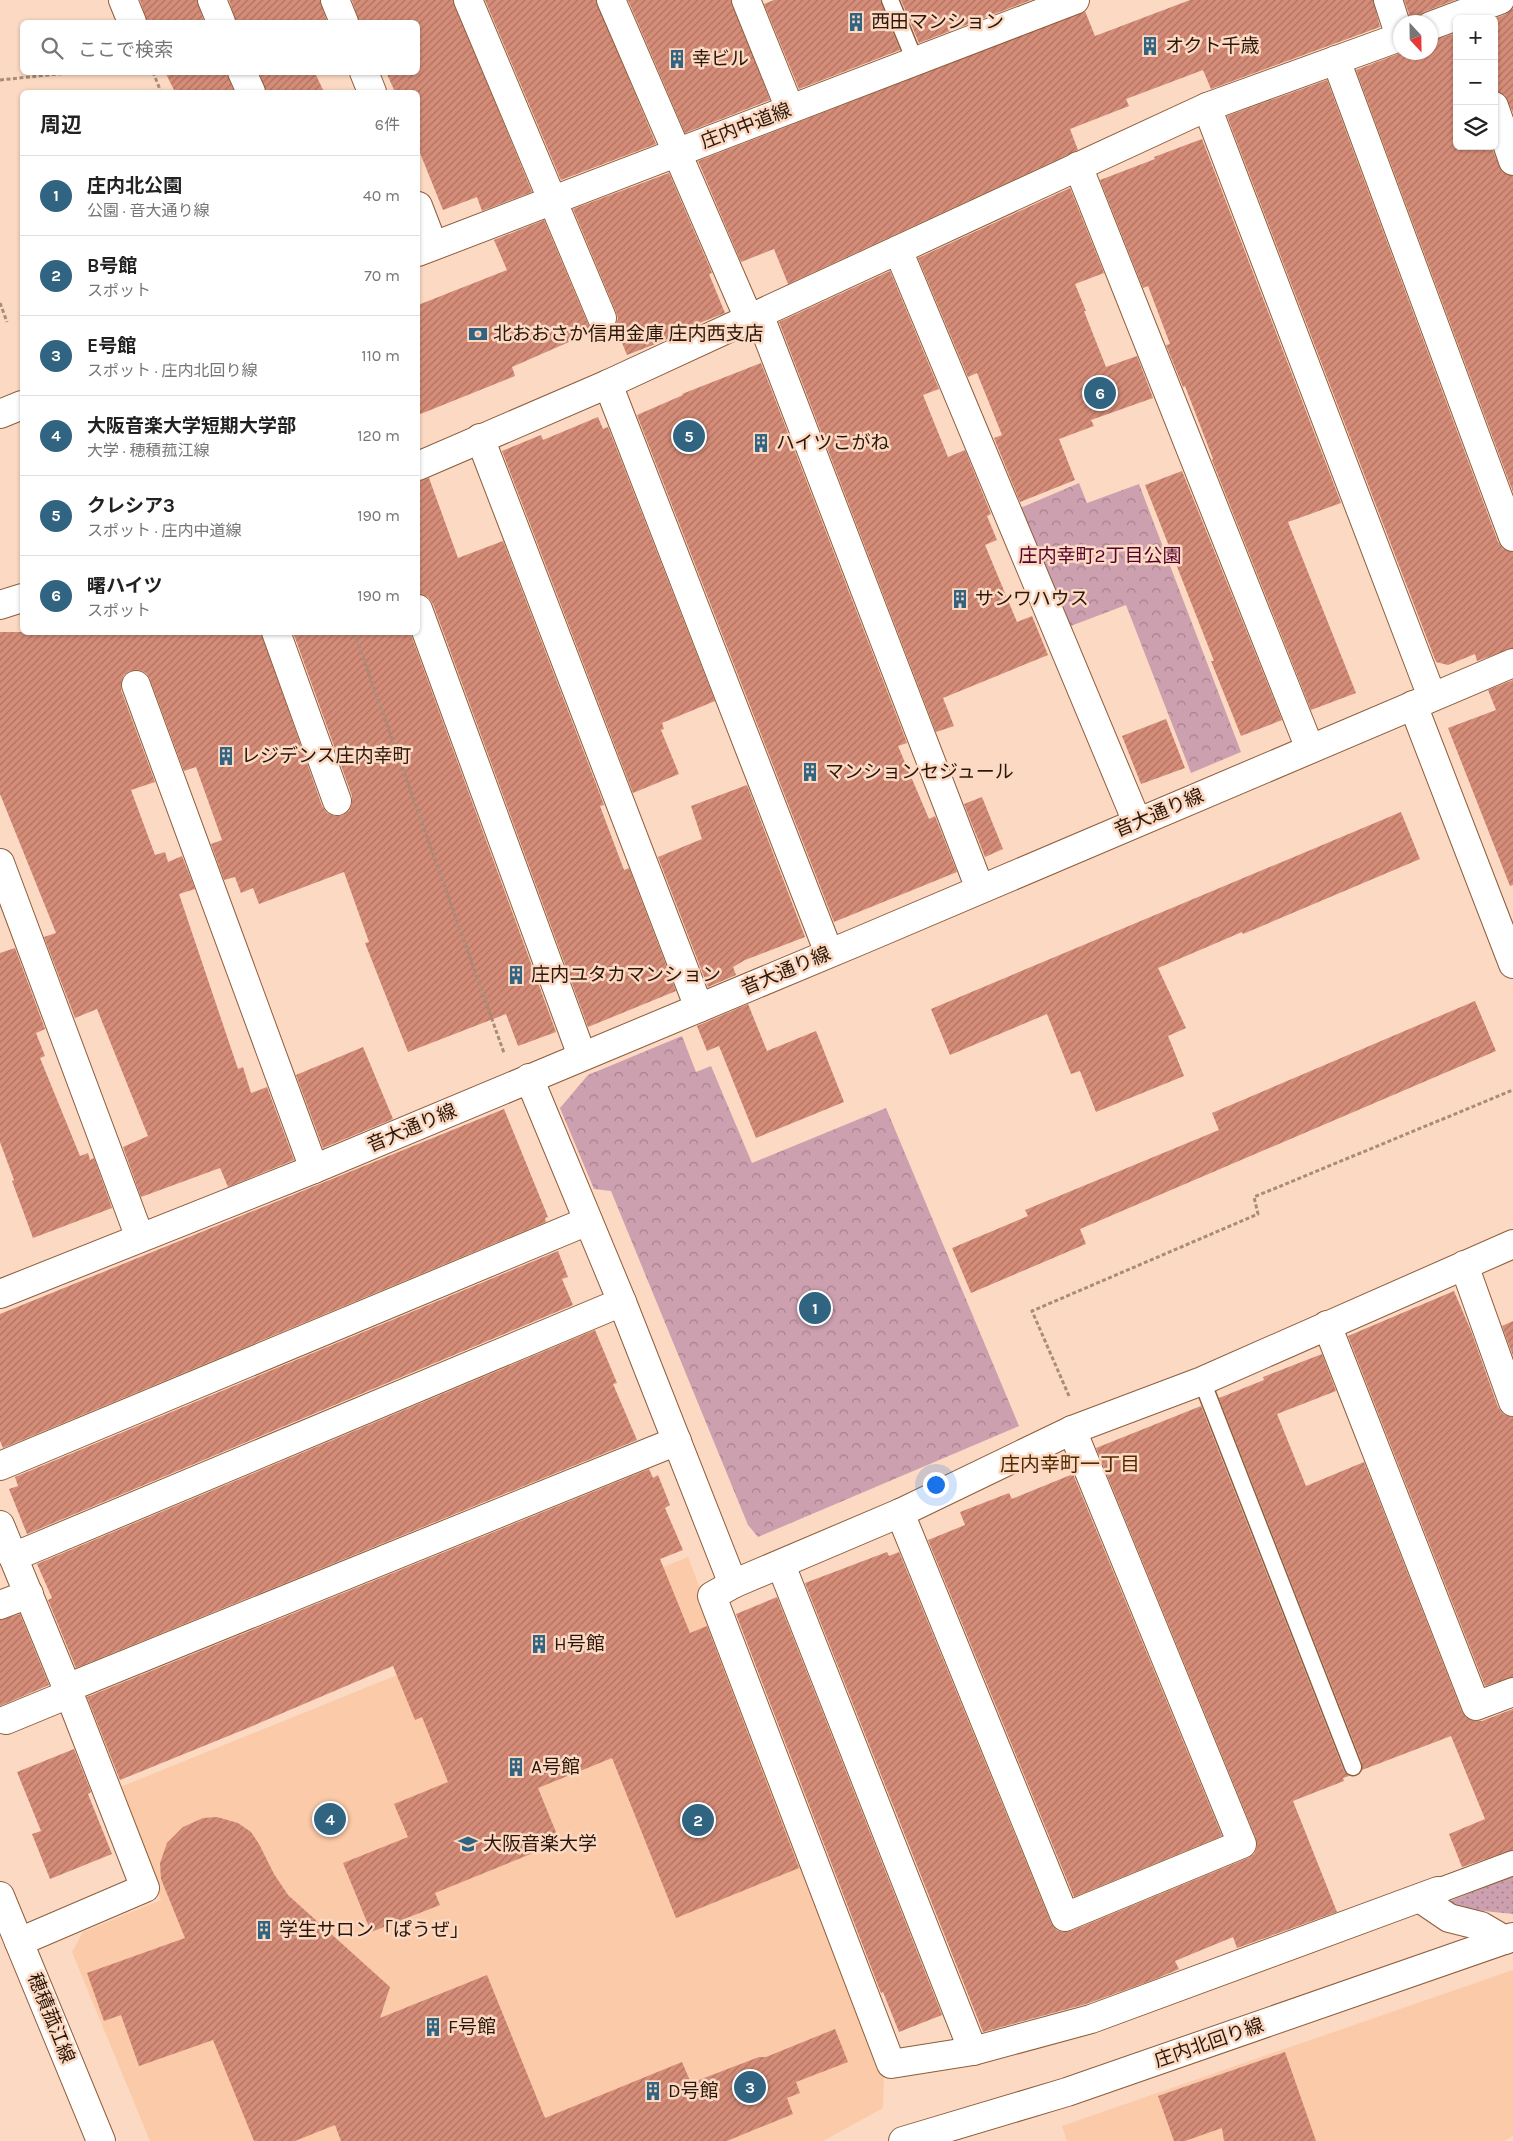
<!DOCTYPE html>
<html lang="ja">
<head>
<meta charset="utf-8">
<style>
  :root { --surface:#fff; --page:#f2f2f2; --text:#222; --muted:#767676; --line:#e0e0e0; --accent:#316481 }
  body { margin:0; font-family:Karla,"Noto Sans JP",sans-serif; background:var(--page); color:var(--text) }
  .controls { position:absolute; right:15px; top:15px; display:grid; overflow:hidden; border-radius:8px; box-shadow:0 1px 4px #0004 }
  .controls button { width:45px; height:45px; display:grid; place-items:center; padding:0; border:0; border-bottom:1px solid var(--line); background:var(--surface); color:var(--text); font:25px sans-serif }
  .compass { position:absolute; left:1393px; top:15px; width:45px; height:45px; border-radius:50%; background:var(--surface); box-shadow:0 1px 4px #0004; rotate:158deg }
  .you { position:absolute; left:935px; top:1484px; width:18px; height:18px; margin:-12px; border:4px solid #fff; border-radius:50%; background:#1a73e8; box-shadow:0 0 0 8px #1a73e833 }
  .badge { display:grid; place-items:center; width:32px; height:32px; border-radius:50%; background:var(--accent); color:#fff; font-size:16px; font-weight:700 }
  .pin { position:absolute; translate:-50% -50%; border:2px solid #fff; box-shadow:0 1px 5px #0006 }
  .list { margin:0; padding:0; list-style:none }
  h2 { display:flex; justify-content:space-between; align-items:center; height:65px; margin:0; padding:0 20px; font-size:21px }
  h2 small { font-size:16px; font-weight:400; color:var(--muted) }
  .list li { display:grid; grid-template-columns:32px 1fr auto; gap:15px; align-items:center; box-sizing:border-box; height:80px; padding:0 20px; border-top:1px solid var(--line) }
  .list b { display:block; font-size:19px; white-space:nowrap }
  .list p { margin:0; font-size:16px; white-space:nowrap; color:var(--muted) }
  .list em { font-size:16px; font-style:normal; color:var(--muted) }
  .icon { flex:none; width:28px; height:28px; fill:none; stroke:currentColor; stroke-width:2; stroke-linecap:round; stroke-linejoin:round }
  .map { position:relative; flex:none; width:1513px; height:2141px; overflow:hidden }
  .search { position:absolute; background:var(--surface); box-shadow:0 1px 4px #0004; left:20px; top:20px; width:400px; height:55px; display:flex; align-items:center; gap:12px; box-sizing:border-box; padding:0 18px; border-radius:8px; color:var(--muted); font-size:19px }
  .panel { position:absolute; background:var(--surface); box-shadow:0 1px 4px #0004; left:20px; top:90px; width:400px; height:545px; border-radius:8px }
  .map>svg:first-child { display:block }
  .built { fill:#fbcaa8 }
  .grass { fill:url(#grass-dots) }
  .park { fill:url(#park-crowns) }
  .building { fill:url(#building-hatch) }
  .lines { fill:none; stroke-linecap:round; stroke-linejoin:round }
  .service-casing { stroke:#8e5d3b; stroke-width:19 }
  .pedestrian-casing { stroke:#8e5d3b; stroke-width:26 }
  .minor-casing { stroke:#8e5d3b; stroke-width:30 }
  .tertiary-casing { stroke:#8e5d3b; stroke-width:30 }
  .path { stroke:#a88b78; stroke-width:3; stroke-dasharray:4 2.5; stroke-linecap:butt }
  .service { stroke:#fff; stroke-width:16 }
  .pedestrian { stroke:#fff; stroke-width:24 }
  .minor { stroke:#fff; stroke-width:28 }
  .tertiary { stroke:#fff; stroke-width:28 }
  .labels { text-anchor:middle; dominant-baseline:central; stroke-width:5; stroke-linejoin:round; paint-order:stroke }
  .poi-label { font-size:19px; fill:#2b1709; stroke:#fbd9c3; text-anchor:start }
  .street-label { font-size:19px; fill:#2b1709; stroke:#fbd9c3 }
  .park-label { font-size:19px; fill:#56002f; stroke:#fbd9c3 }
  .neighbourhood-label { font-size:20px; fill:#532801; stroke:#fbd9c3 }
</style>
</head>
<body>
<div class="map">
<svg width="1513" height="2141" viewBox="0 0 1513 2141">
  <defs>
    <pattern id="grass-dots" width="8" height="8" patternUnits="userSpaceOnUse" patternTransform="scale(1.25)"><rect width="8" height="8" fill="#cda0b0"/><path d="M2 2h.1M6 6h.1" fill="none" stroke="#a7818d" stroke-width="1.8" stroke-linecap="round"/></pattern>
    <pattern id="park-crowns" width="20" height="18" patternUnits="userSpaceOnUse" patternTransform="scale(1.25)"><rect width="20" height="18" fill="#cda0b0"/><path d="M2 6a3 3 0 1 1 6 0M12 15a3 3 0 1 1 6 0" fill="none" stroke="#a7818d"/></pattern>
    <pattern id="building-hatch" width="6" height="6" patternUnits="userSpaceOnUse" patternTransform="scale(1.25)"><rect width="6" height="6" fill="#d58d79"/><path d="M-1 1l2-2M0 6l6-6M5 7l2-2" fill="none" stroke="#ad7261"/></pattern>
  </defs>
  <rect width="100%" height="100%" fill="#fbd9c3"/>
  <!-- built -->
  <g class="built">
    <path d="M688,1557L884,2076L883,2108L823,2141H150L72,1952L83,1932L161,1900L118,1788Z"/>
    <path d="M1513,1970V2136L1504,2141H1067L1062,2126Z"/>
  </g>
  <!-- grass -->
  <path class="grass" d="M1513,1876V1914L1456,1908L1445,1903Z"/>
  <!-- park -->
  <g class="park">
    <path d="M1079,483L1087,503L1139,484L1241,752L1191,773L1126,605L1068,627L1018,509Z"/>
    <path d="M682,1036L696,1072L711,1066L752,1163L886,1108L1019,1426L758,1537L748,1525L611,1191L594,1189L560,1108L588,1075Z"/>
  </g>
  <!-- building -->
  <g class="building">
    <path d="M140,0H197L204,22H147Z"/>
    <path d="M229,0H320L327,22H236Z"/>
    <path d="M352,0H453L532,192L482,211L477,197L443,210L418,148V92H395L386,72H418V22H359Z"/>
    <path d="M485,0H596L656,144L561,180Z"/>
    <path d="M628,0H731L770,100L685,133Z"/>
    <path d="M774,0H880L900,50L799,89L764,4Z"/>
    <path d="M901,0H1031L919,43Z"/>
    <path d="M1190,0H1373L1380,27L1211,89L1203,70L1126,99L1129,106L1070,129L1078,150L788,284L774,249L741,262L698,161L1085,11L1095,36Z"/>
    <path d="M1404,0H1455L1424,12L1418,16L1415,22H1412Z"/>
    <path d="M1513,8V113L1505,95L1494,91V19L1506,14Z"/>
    <path d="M1457,33V146H1491L1502,172L1513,176V492L1356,70L1403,52H1430V41Z"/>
    <path d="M165,72H227L234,92H175Z"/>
    <path d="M259,72H322L316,75L324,92H266Z"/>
    <path d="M1327,80L1498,542L1503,549L1513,552V648L1477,661L1475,654L1448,665L1436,662L1227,116Z"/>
    <path d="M1202,139L1341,503L1288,522L1356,693L1311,710L1212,460L1213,459L1185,386L1183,387L1166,345L1170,344L1148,286L1143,288L1100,180L1155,159L1154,157Z"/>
    <path d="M669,173L712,273L709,274L725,313L674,333L675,336L668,339L627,355L615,326L618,319L616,312L573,209Z"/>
    <path d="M1070,188L1104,273L1075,284L1086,311H1084L1106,367L1137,356L1153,398L1091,420L1094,426L1059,439L1075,480L1020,502L994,438L1002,435L977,373L968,377L918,258Z"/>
    <path d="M544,220L588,324L594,331L512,367L515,376L418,415V305L507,270L494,240Z"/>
    <path d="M890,271L939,389L923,395L948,457L965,450L991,514L987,516L997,540L985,545L1017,622L1032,616L1048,655L943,698L954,726L936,732L779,322Z"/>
    <path d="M761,363L907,743L898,746L929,819L935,816L957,872L834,922L637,415L683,395L682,394Z"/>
    <path d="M598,417L603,429L608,427L715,701L662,723L664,729L661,730L679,774L633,793L502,451L541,435L543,440Z"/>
    <path d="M1182,471L1282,720L1241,736L1211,661H1214L1145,485Z"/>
    <path d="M429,478L458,558L503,541L604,805L600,806L624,870L629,868L676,991L588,1027L433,604L428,597L418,594V481Z"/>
    <path d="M0,632H261L322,806L327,813L335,816L343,815L349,811L352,803V796L293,632H410L556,1032L518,1046L506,1014L408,1052L365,943L369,942L344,872L259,904L253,888L241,893L235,877L224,880L211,844L222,840L196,767L184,771L150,679L146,673L139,670L130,671L124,675L121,682V690L155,782L131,790L155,855L165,852L168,862L182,856L195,889L179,894L238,1069L243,1067L251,1093L267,1087L294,1160L228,1187L220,1168L141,1197L123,1147L148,1136L97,1009L75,1018L44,937L56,933L0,794Z"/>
    <path d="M1513,680V885L1510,886L1448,728L1496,710L1488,690Z"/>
    <path d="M1166,719L1185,768L1141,784L1122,736Z"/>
    <path d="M747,785L805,937L745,960L733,967L736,975L708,987L658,857L702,839L691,806Z"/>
    <path d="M982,797L1003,849L985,857L964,804Z"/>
    <path d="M1401,812L1420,859L1243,934L1242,932L1158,968L1186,1028L1168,1036L1184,1076L1096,1112L1080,1071L1071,1074L1047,1014L950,1055L931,1009Z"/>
    <path d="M15,948L45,1029L36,1033L45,1056L40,1058L80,1156L88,1153L90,1160L94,1158L112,1208L33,1238L12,1181L14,1180L0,1142V953Z"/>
    <path d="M1475,1001L1496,1051L1080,1229L1086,1244L971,1293L952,1248L1028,1216L1025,1210L1219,1130L1212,1113Z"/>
    <path d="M748,1004L767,1051L816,1031L844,1102L756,1138L719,1046L707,1051L697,1026Z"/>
    <path d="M363,1047L393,1119L323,1148L296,1075Z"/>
    <path d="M504,1109L548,1217L545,1218L546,1222L3,1448L0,1441V1314Z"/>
    <path d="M558,1251L568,1277L562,1279L573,1305L27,1534L9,1489L18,1486L15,1477Z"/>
    <path d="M1454,1291L1471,1331L1498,1407L1503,1414L1513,1417V1677L1485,1686L1348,1336Z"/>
    <path d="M1513,1321V1356L1502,1326Z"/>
    <path d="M595,1330L617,1383L613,1384L637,1440L76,1668L48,1600L52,1598L37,1564Z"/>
    <path d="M1322,1354L1336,1391L1277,1414L1306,1486L1364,1462L1462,1712L1467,1718L1474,1721H1482L1513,1709V1850L1462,1867L1449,1834L1485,1819L1451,1736L1362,1770V1763L1219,1398L1264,1380L1263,1377Z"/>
    <path d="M1201,1406L1344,1771L1349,1776L1343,1778L1344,1781L1293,1801L1337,1912L1237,1948L1233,1937L1175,1961L1179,1969L1153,1980L1086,2004L983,2032L805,1583L887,1552L889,1556L899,1552L1051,1923L1056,1930L1063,1932L1071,1931L1248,1858L1254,1854L1257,1847L1256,1838L1096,1448Z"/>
    <path d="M649,1469L653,1478L658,1475L670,1505L665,1508L683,1550L660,1559L690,1633L707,1626L799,1868L676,1918L612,1758L538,1788L560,1842L435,1893L440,1905L371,1932L343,1863L408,1837L394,1804L448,1782L422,1717L415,1720L393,1666L243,1730L120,1780L87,1697Z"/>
    <path d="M1073,1474L1222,1836L1074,1897L928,1540L965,1525L960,1512L1009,1493L1012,1499Z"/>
    <path d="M777,1597L942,2015L899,2032L883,1992L881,1993L736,1614Z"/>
    <path d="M20,1614L49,1685L0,1706V1620Z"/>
    <path d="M74,1749L91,1792L88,1794L112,1854L50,1879L32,1834L41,1831L17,1772Z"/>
    <path d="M217,1817L238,1823L251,1832L259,1844L274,1874L288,1895L390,1987L380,2018L487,1975L545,2118L682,2062L691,2083L759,2057H766L835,2029L848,2062L796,2082L800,2093L787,2098L793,2114L727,2141H341L335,2125L295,2141H254L213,2040L139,2066L121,2015L104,2021L87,1973L185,1938L161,1879L160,1863L167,1843L183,1827L203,1818Z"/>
    <path d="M1285,2052L1316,2141H1224L1222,2128L1185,2141H1174L1158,2096Z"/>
  </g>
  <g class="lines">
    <!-- service casing -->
    <g class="service-casing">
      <g id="service">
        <path d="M890,0L915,61"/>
        <path d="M1202,1381L1353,1767"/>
      </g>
    </g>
    <!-- pedestrian casing -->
    <g class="pedestrian-casing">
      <path id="pedestrian" d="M1438,1891L1513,1863"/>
    </g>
    <!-- minor casing -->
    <g class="minor-casing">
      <g id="minor">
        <path d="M123,0L132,22"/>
        <path d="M212,0L221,22"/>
        <path d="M335,0L344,22"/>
        <path d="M468,0L602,318"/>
        <path d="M611,0L749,319"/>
        <path d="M746,0L790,109"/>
        <path d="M1388,0L1400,37"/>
        <path d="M1430,26L1500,0"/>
        <path d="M1336,60L1513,537"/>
        <path d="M242,72L251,92"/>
        <path d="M364,72L372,92"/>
        <path d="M1494,106L1513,161"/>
        <path d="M1207,107L1432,697"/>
        <path d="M1078,166L1310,749"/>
        <path d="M418,206L433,245"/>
        <path d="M898,250L1137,822"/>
        <path d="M418,252L1075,0"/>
        <path d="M759,314L980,889"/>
        <path d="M608,384L829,953"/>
        <path d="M0,414L22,405"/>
        <path d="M480,438L699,1008"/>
        <path d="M418,466L608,384L1207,107L1400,37"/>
        <path d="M0,605L22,598"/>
        <path d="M418,609L582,1056"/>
        <path d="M276,632L337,801"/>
        <path d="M136,685L314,1169"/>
        <path d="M1413,705L1513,964"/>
        <path d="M0,863L140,1238"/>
        <path d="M529,1078L622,1302L733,1584L900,1513L1072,1430L1202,1381L1513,1244"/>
        <path d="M1464,1265L1513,1402"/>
        <path d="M0,1294L314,1169L864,939L1513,663"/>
        <path d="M1327,1325L1476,1706L1513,1692"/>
        <path d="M0,1466L588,1221"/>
        <path d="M900,1513L1065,1917L1242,1844L1072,1430"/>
        <path d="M0,1525L67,1688L145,1888L19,1942"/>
        <path d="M13,1557L622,1302"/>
        <path d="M781,1565L973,2051"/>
        <path d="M733,1584L712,1596L891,2064L973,2051L1091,2019L1438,1891"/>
        <path d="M0,1605L29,1594"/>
        <path d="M67,1688L677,1441"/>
        <path d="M6,1720L69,1694"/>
        <path d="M1421,1899L1449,1918L1481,1926L1505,1940"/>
      </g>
    </g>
    <!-- tertiary casing -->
    <g class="tertiary-casing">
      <g id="tertiary">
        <path d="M0,1896L101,2141"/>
        <path d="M903,2141L1067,2092L1513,1937"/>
      </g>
    </g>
    <!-- path -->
    <g class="path">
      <path d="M153,72L161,92"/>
      <path d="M0,80L77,72"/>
      <path d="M0,303L7,322"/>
      <path d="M354,632L504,1053"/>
      <path d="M1069,1396L1032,1311L1258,1214L1254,1197L1513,1090"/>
    </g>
    <!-- service -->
    <use href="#service" class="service"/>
    <!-- pedestrian -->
    <use href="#pedestrian" class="pedestrian"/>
    <!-- minor -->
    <use href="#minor" class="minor"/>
    <!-- tertiary -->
    <use href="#tertiary" class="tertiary"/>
  </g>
  <!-- icons -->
  <defs>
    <g id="building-bare" transform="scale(1.5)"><path d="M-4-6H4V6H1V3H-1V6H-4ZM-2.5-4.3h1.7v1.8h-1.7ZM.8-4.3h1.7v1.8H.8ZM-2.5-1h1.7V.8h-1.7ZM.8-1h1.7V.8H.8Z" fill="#316481" stroke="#fbd9c3" stroke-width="2.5" paint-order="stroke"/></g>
    <g id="bank-bare" transform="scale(1.5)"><path d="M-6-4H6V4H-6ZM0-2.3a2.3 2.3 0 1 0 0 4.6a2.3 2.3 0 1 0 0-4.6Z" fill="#316481" stroke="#fbd9c3" stroke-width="2.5" paint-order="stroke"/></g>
    <g id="university-bare" transform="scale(1.5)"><path d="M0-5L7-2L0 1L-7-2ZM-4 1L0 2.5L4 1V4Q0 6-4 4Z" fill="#316481" stroke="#fbd9c3" stroke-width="2.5" paint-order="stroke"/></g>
  </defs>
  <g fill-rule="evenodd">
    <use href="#building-bare" x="856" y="22"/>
    <use href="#building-bare" x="1150" y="46"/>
    <use href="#building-bare" x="677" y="59"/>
    <use href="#bank-bare" x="478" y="334"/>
    <use href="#building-bare" x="761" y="443"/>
    <use href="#building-bare" x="960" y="599"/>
    <use href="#building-bare" x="226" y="756"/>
    <use href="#building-bare" x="810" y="772"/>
    <use href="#building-bare" x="516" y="975"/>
    <use href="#building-bare" x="539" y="1644"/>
    <use href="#building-bare" x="516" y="1767"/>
    <use href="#university-bare" x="468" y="1844"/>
    <use href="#building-bare" x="264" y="1930"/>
    <use href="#building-bare" x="433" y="2027"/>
    <use href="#building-bare" x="653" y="2091"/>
  </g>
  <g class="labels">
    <!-- poi labels -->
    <g class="poi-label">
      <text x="871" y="22">西田マンション</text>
      <text x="1165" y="46">オクト千歳</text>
      <text x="692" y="59">幸ビル</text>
      <text x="493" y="334">北おおさか信用金庫 庄内西支店</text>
      <text x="776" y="443">ハイツこがね</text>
      <text x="975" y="599">サンワハウス</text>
      <text x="241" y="756">レジデンス庄内幸町</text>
      <text x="825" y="772">マンションセジュール</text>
      <text x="531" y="975">庄内ユタカマンション</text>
      <text x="554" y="1644">H号館</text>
      <text x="531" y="1767">A号館</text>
      <text x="483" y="1844">大阪音楽大学</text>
      <text x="279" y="1930">学生サロン「ぱうぜ」</text>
      <text x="448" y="2027">F号館</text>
      <text x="668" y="2091">D号館</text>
    </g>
    <!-- street labels -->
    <g class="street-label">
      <text transform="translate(746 126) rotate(-21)">庄内中道線</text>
      <text transform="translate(1159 813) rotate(-23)">音大通り線</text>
      <text transform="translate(786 971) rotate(-23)">音大通り線</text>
      <text transform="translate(412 1128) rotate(-23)">音大通り線</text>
      <text transform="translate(51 2018) rotate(68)">穂積菰江線</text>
      <text transform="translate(1209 2043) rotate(-19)">庄内北回り線</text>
    </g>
    <!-- park labels -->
    <g class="park-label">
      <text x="1100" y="556">庄内幸町2丁目公園</text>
    </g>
    <!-- neighbourhood labels -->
    <g class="neighbourhood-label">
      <text x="1070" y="1464">庄内幸町一丁目</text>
    </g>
  </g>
</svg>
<div class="controls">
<button>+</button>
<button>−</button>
<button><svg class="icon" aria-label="layers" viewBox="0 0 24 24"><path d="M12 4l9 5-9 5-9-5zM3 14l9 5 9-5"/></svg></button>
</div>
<svg class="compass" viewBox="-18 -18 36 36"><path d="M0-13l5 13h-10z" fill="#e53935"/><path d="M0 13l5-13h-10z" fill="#767676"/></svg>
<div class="you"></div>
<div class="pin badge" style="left:815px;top:1308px">1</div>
<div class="pin badge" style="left:698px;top:1820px">2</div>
<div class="pin badge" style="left:750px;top:2087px">3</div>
<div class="pin badge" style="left:330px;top:1819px">4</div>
<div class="pin badge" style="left:689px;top:436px">5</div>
<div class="pin badge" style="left:1100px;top:393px">6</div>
<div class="search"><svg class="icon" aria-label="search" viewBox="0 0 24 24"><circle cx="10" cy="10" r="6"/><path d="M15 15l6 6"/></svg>ここで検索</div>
<section class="panel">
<h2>周辺<small>6件</small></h2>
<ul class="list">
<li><span class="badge">1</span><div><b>庄内北公園</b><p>公園 · 音大通り線</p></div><em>40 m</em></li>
<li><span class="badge">2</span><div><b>B号館</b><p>スポット</p></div><em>70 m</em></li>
<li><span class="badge">3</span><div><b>E号館</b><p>スポット · 庄内北回り線</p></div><em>110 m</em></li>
<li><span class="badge">4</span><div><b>大阪音楽大学短期大学部</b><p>大学 · 穂積菰江線</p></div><em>120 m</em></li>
<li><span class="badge">5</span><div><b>クレシア3</b><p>スポット · 庄内中道線</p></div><em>190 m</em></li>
<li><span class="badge">6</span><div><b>曙ハイツ</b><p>スポット</p></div><em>190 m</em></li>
</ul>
</section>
</div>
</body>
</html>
